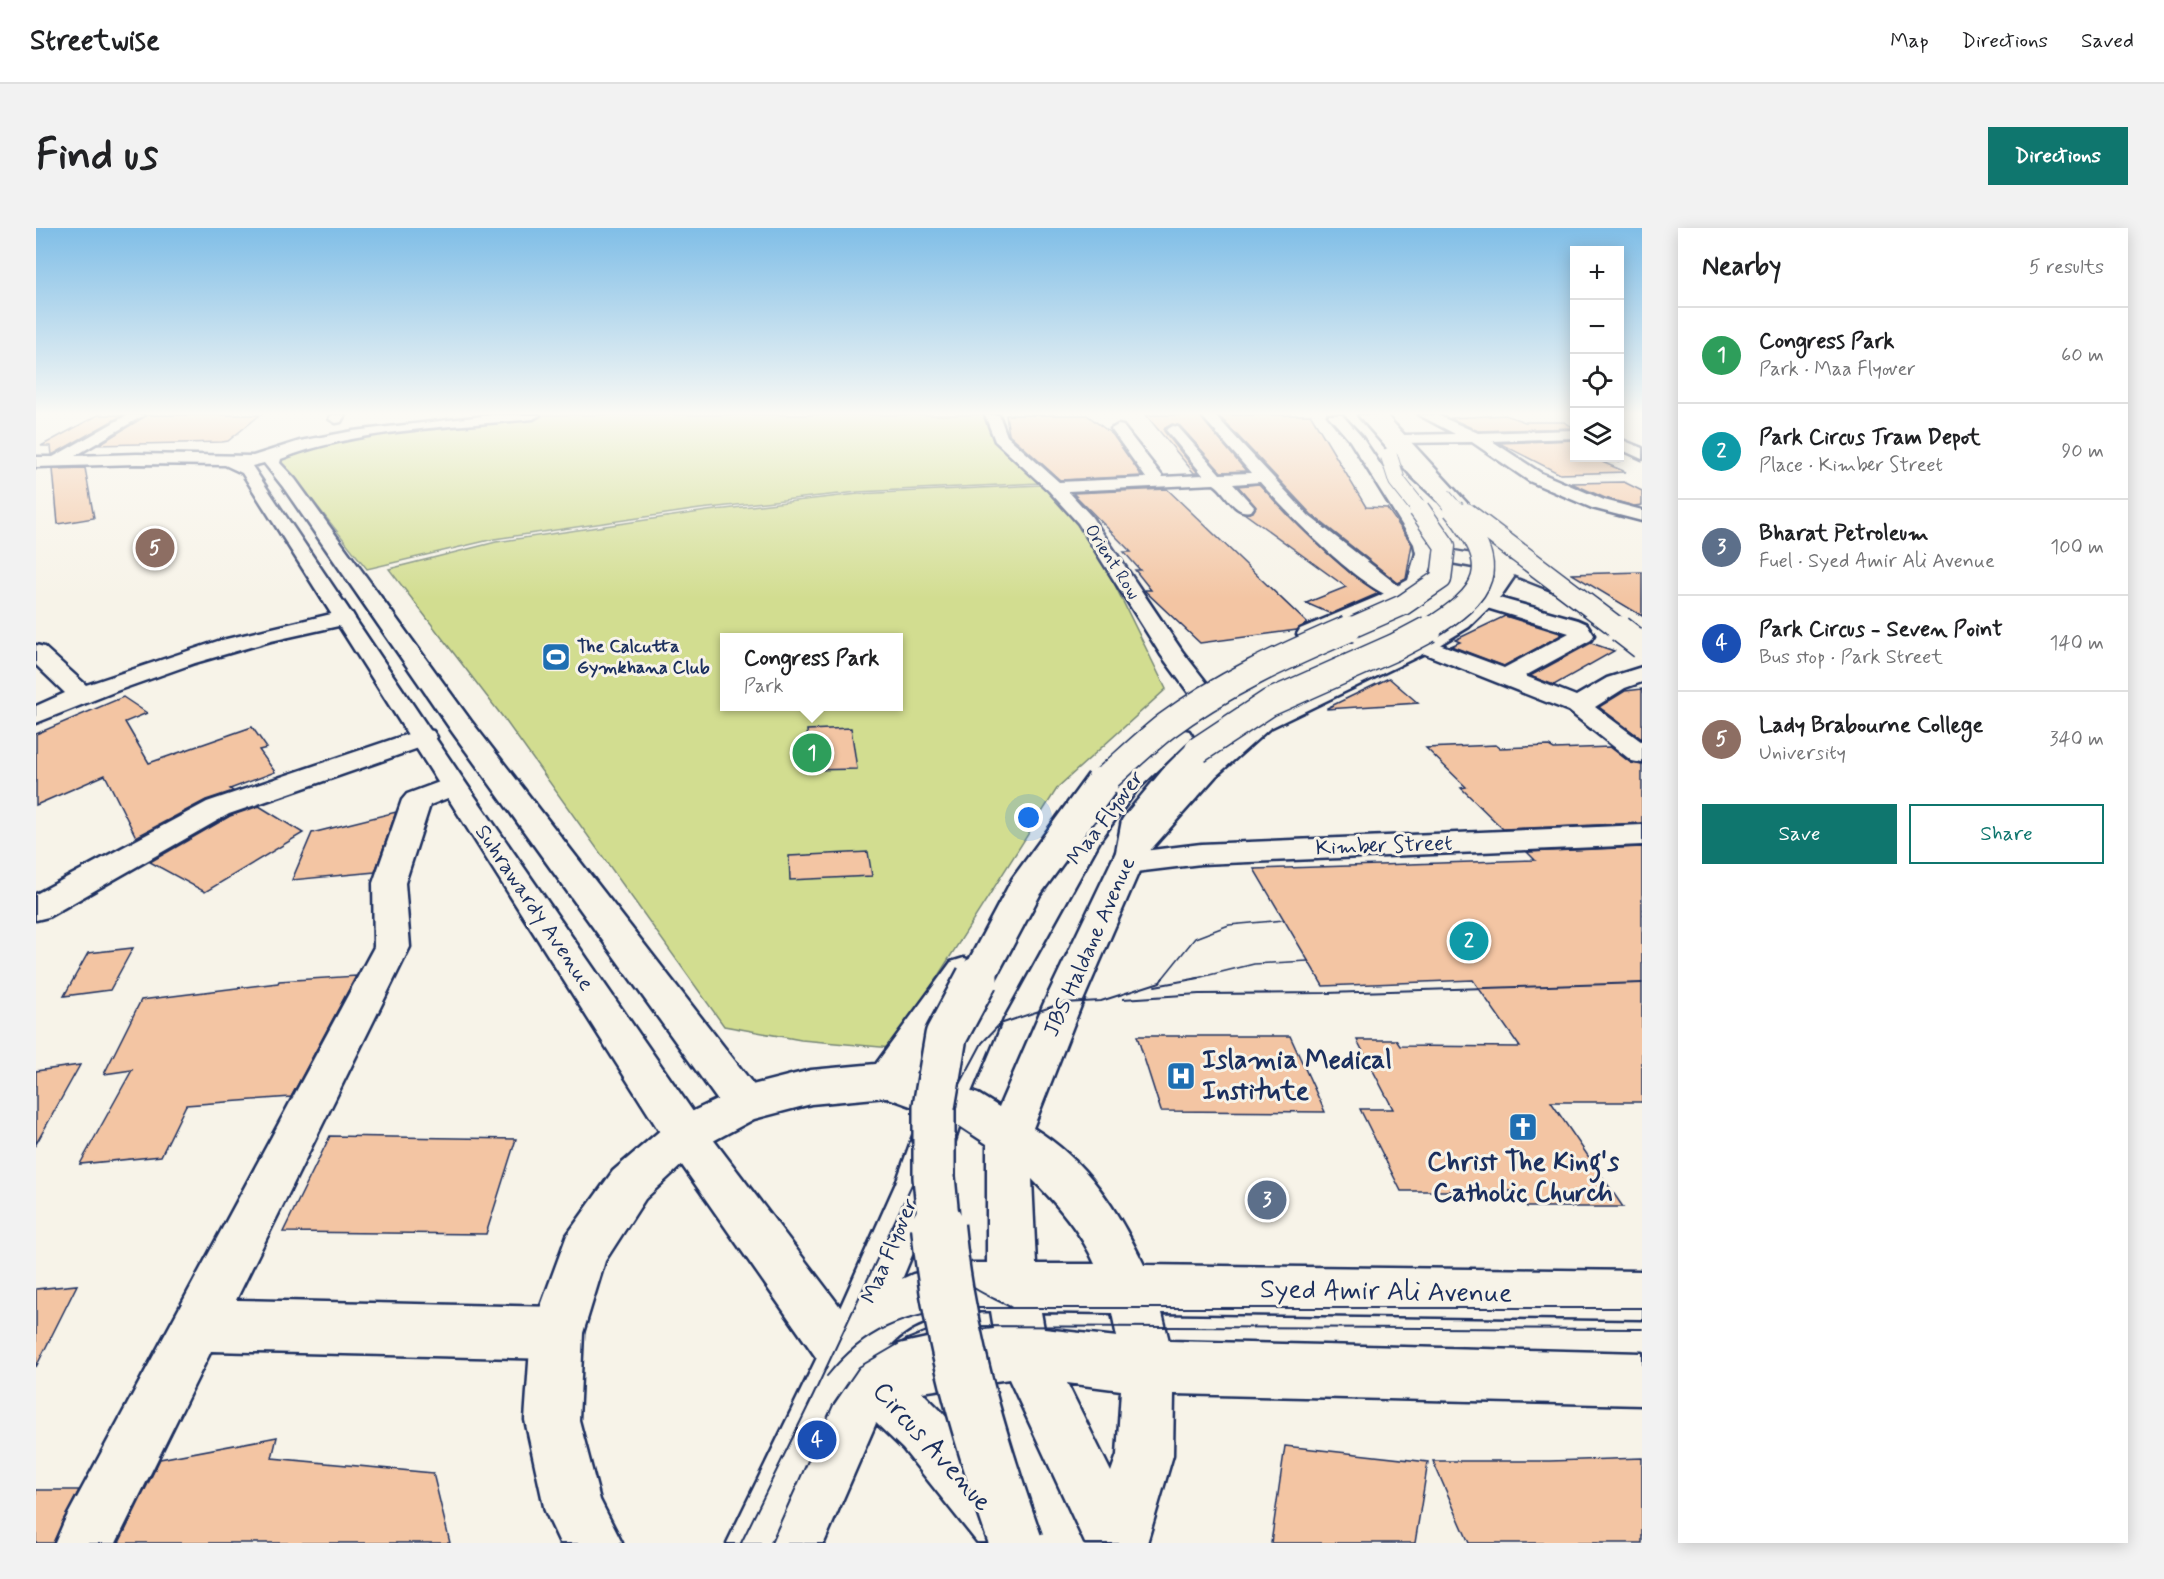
<!DOCTYPE html>
<html lang="en">
<head>
<meta charset="utf-8">
<style>
  :root { --surface:#fff; --page:#f2f2f2; --text:#202124; --muted:#757577; --line:#e0e0e0; --accent:#0f766e }
  body { margin:0; font-family:Mynerve,sans-serif; background:var(--page); color:var(--text) }
  .controls { position:absolute; right:18px; top:18px; display:grid; overflow:hidden; border-radius:0px; box-shadow:0 3px 15px #0003 }
  .controls button { width:54px; height:54px; display:grid; place-items:center; padding:0; border:0; border-bottom:2px solid var(--line); background:var(--surface); color:var(--text); font:30px sans-serif }
  .you { position:absolute; left:993px; top:590px; width:21px; height:21px; margin:-15px; border:4px solid #fff; border-radius:50%; background:#1a73e8; box-shadow:0 0 0 9px #1a73e833 }
  .badge { display:grid; place-items:center; width:39px; height:39px; border-radius:50%; background:var(--accent); color:#fff; font-size:20px; font-weight:700 }
  .pin { position:absolute; translate:-50% -50%; border:3px solid #fff; box-shadow:0 2px 6px #0006 }
  .popup { position:absolute; left:684px; top:405px; width:183px; height:78px; box-sizing:border-box; display:grid; place-content:center; border-radius:0px; background:var(--surface); filter:drop-shadow(0 2px 4px #0005); font-size:20px; white-space:nowrap; color:var(--muted) }
  .popup b { font-size:22px; color:var(--text) }
  .popup::after { content:''; position:absolute; left:50%; top:100%; margin-left:-12px; border:12px solid transparent; border-top-color:var(--surface) }
  .list { margin:0; padding:0; list-style:none }
  h2 { display:flex; justify-content:space-between; align-items:center; height:78px; margin:0; padding:0 24px; font-size:26px }
  h2 small { font-size:20px; font-weight:400; color:var(--muted) }
  .list li { display:grid; grid-template-columns:39px 1fr auto; gap:18px; align-items:center; box-sizing:border-box; height:96px; padding:0 24px; border-top:2px solid var(--line) }
  .list b { display:block; font-size:22px; white-space:nowrap }
  .list p { margin:0; font-size:20px; white-space:nowrap; color:var(--muted) }
  .list em { font-size:20px; font-style:normal; color:var(--muted) }
  .actions { display:flex; gap:12px; padding:18px 24px }
  .actions a { flex:1; padding:14px 0; border:2px solid var(--accent); border-radius:0px; text-align:center; font-size:21px; color:var(--accent) }
  .actions .main { background:var(--accent); color:#fff }
  .icon { flex:none; width:33px; height:33px; fill:none; stroke:currentColor; stroke-width:2; stroke-linecap:round; stroke-linejoin:round }
  .map { position:relative; flex:none; width:1606px; height:1315px; overflow:hidden; border-radius:0px }
  header { display:flex; align-items:center; gap:36px; box-sizing:border-box; height:84px; padding:0 30px; background:var(--surface); border-bottom:2px solid var(--line) }
  header strong { font-size:28px }
  nav { display:flex; gap:33px; margin-inline-start:auto; font-size:21px }
  .intro { display:flex; align-items:center; justify-content:space-between; box-sizing:border-box; height:144px; padding:0 36px }
  h1 { margin:0; font-size:42px }
  .button { padding:15px 27px; border-radius:0px; background:var(--accent); color:#fff; font-size:21px; font-weight:700 }
  main { display:flex; gap:36px; padding:0 36px }
  aside { flex:1; background:var(--surface); border-radius:0px; box-shadow:0 3px 15px #0003 }
  .map>svg:first-child { display:block }
  .green { fill:#d2dd90; stroke:#768677; stroke-width:1.5; fill-rule:evenodd }
  .building { fill:#f3c5a3; stroke:#1b2f5e; stroke-width:1.5 }
  .lines { fill:none; stroke-linecap:round; stroke-linejoin:round }
  .street-casing { stroke:#1b2f5e; stroke-width:5 }
  .secondary-casing { stroke:#1b2f5e; stroke-width:5 }
  .primary-casing { stroke:#1b2f5e; stroke-width:5 }
  .highway-casing { stroke:#1b2f5e; stroke-width:5 }
  .street { fill:#f7f3e8; fill-rule:evenodd }
  .secondary { fill:#f7f3e8; fill-rule:evenodd }
  .primary { fill:#f7f3e8; fill-rule:evenodd }
  .highway { fill:#f7f3e8; fill-rule:evenodd }
  .tram-far1 { stroke:#1b2f5e; stroke-width:1.5 }
  .tram { stroke:#1b2f5e; stroke-width:2 }
  .highway-bridge-far5-casing { stroke:#1b2f5e; stroke-width:18; stroke-linecap:butt }
  .highway-bridge-far4-casing { stroke:#1b2f5e; stroke-width:23; stroke-linecap:butt }
  .highway-bridge-far3-casing { stroke:#1b2f5e; stroke-width:29; stroke-linecap:butt }
  .highway-bridge-far2-casing { stroke:#1b2f5e; stroke-width:37; stroke-linecap:butt }
  .highway-bridge-far1-casing { stroke:#1b2f5e; stroke-width:46; stroke-linecap:butt }
  .highway-bridge-casing { stroke:#1b2f5e; stroke-width:57; stroke-linecap:butt }
  .highway-bridge-far5 { stroke:#f7f3e8; stroke-width:16 }
  .highway-bridge-far4 { stroke:#f7f3e8; stroke-width:20 }
  .highway-bridge-far3 { stroke:#f7f3e8; stroke-width:26 }
  .highway-bridge-far2 { stroke:#f7f3e8; stroke-width:32 }
  .highway-bridge-far1 { stroke:#f7f3e8; stroke-width:41 }
  .highway-bridge { stroke:#f7f3e8; stroke-width:52 }
  .labels { text-anchor:middle; dominant-baseline:central; stroke-width:6; stroke-linejoin:round; paint-order:stroke }
  .far-street-label { font-size:18px; fill:#1b2f5e; stroke:#f7f3e8 }
  .far-poi-label { font-size:18px; font-weight:bold; fill:#1b2f5e; stroke:#f7f3e8; text-anchor:start }
  .street-label { font-size:22px; fill:#1b2f5e; stroke:#f7f3e8 }
  .near-poi-label { font-size:27px; font-weight:bold; fill:#1b2f5e; stroke:#f7f3e8; text-anchor:start }
  .near-street-label { font-size:27px; fill:#1b2f5e; stroke:#f7f3e8 }
</style>
</head>
<body>
<header>
<strong>Streetwise</strong>
<nav><a>Map</a><a>Directions</a><a>Saved</a></nav>
</header>
<div class="intro"><h1>Find us</h1><a class="button">Directions</a></div>
<main>
<div class="map">
<svg width="1606" height="1315" viewBox="0 0 1606 1315">
  <rect width="100%" height="100%" fill="#f7f3e8"/>
  <filter id="ink" filterUnits="userSpaceOnUse"><feTurbulence type="fractalNoise" baseFrequency=".0167" numOctaves="2"/><feDisplacementMap in="SourceGraphic" scale="12" xChannelSelector="R" yChannelSelector="G"/><feConvolveMatrix kernelMatrix="1 2 1 2 8 2 1 2 1" color-interpolation-filters="sRGB"/></filter>
  <g filter="url(#ink)">
    <!-- green -->
    <g class="green">
      <path d="M512,187H950L954,194L956,210L1004,255L822,264L664,281L458,311L331,341L262,254L234,224L390,198Z"/>
      <path d="M1006,257L1033,283L1068,335L1130,461L1022,559L856,820L765,812L688,798L469,492L353,341L460,314L671,283L822,266ZM689,410H863V478H689Z"/>
    </g>
    <!-- building -->
    <g class="building">
      <path d="M62,187H87L16,227L15,218H5Z"/>
      <path d="M110,187H224L192,213L186,214L62,217Z"/>
      <path d="M970,187H1051L1077,207L1106,248L1024,252L973,206Z"/>
      <path d="M1110,187H1163L1210,243L1185,244L1144,198L1136,196L1129,200L1128,203L1162,245H1158Z"/>
      <path d="M1182,187H1275L1330,279L1351,280L1376,316L1370,351L1362,355L1275,286Z"/>
      <path d="M1469,187L1489,194H1528L1539,200L1442,203L1414,190Z"/>
      <path d="M1539,212V230H1577L1585,233L1566,234L1590,244L1524,246L1463,215Z"/>
      <path d="M49,240L58,290L22,296L17,241Z"/>
      <path d="M1588,254L1606,263V277L1598,278L1569,270L1535,255Z"/>
      <path d="M1223,256L1292,326L1314,345L1343,365L1295,386L1270,375L1310,359L1208,285L1217,284L1220,279L1202,258Z"/>
      <path d="M1131,261L1271,395L1261,402L1164,415L1108,362H1115L1099,342H1104L1088,324H1095L1037,265Z"/>
      <path d="M1606,344V388L1536,346Z"/>
      <path d="M1469,388L1527,406L1468,438L1415,418L1424,414L1419,412Z"/>
      <path d="M1555,415L1578,423L1518,457L1494,448Z"/>
      <path d="M1353,450L1382,475L1291,481V480Z"/>
      <path d="M1606,461V511L1563,479L1589,463Z"/>
      <path d="M87,469L111,485L89,494L113,535L216,499L231,520L223,522L239,544L194,561L197,563L170,572L100,609L69,547L0,577V506Z"/>
      <path d="M815,500L821,541L774,542L771,502Z"/>
      <path d="M1460,517L1464,520L1513,518L1518,521L1574,519L1595,535L1606,537V595L1467,601L1425,560L1430,559L1390,520Z"/>
      <path d="M223,578L267,605L169,664L114,634L194,588Z"/>
      <path d="M360,584L339,644L256,652L276,605Z"/>
      <path d="M1606,619V874H1515L1587,979H1491L1481,963H1365L1324,881H1357L1321,812H1360L1364,818L1484,819L1437,752L1287,758L1218,641L1499,632L1491,624Z"/>
      <path d="M832,624L836,648L754,652L753,628Z"/>
      <path d="M97,720L74,762L28,768L52,725Z"/>
      <path d="M320,748L255,869L150,877L125,928L44,936L96,842L68,846L105,772L242,755L243,753Z"/>
      <path d="M1101,808H1254L1289,884L1125,883Z"/>
      <path d="M44,837L0,916V843Z"/>
      <path d="M294,908L480,911L450,1006L247,1004Z"/>
      <path d="M41,1057L0,1139V1061Z"/>
      <path d="M241,1209L236,1230L397,1245L414,1315H83L124,1231Z"/>
      <path d="M1249,1218L1392,1234L1379,1315H1235Z"/>
      <path d="M1606,1230V1315H1433L1397,1233H1514Z"/>
      <path d="M0,1262H43L17,1315H0Z"/>
    </g>
    <g class="lines">
      <!-- street casing -->
      <g class="street-casing">
        <g id="street">
          <path d="M295,187H309L305,194L300,195L293,191Z"/>
          <path d="M949,187H963L971,208L1023,254L1110,250L1075,201L1082,197L1087,198L1127,249L1167,247L1130,202L1137,198L1142,199L1184,246L1215,245L1165,187H1179L1273,288L1373,366L1370,371C1338,378 1246,279 1224,254L1197,256L1218,279L1215,283C1197,287 1191,264 1178,256L1032,263L1055,288L1146,423L1177,463L1173,468L1164,471L1155,468L1125,427L1042,295L1013,263L959,213Z"/>
          <path d="M1383,187H1401L1442,205L1538,202V210L1456,213L1505,245L1568,272L1606,282V293L1556,280L1493,253L1436,214L1361,215L1358,212L1366,207L1419,206Z"/>
          <path d="M1584,211L1606,220V231L1584,221Z"/>
          <path d="M1449,366L1542,392L1551,396L1558,407L1555,412L1489,448L1540,468L1571,450L1606,439V454L1589,460L1559,479L1606,514V535L1596,533L1533,483L1379,422L1375,417L1379,412L1387,410L1468,440L1533,405L1441,377L1438,372L1441,367Z"/>
          <path d="M308,383L316,385L319,390L316,395L235,413L159,435L83,462L0,495V478L29,465L0,437V417L8,419L50,457L182,413Z"/>
          <path d="M387,501L397,503L401,509L397,515L193,586L12,689L0,692V666L171,574Z"/>
          <path d="M417,549L427,552L431,558L427,564L394,577L369,655L374,719L200,1072L521,1079L539,1087L547,1105L539,1123L521,1131L175,1123L80,1315H19L28,1294L338,719L337,655L366,572L371,566Z"/>
          <path d="M1606,597V617L1165,636L1091,645L1080,642L1075,635L1080,628L1091,625L1165,616Z"/>
        </g>
      </g>
      <!-- secondary casing -->
      <g class="secondary-casing">
        <g id="secondary">
          <path d="M91,187H108L39,228L101,226L217,228L264,213L317,203L456,187H504L497,191C415,199 322,201 245,231L244,235L259,251L435,493L723,864L729,876L723,888L708,893L693,888L417,505L247,259L228,235L216,238L431,557L664,894L827,1109L835,1127L827,1145L809,1153L791,1145L634,920L206,245L189,237L101,236L0,239V229H17Z"/>
          <path d="M1390,319C1423,324 1525,336 1544,363L1540,367L1533,369L1475,346L1383,329L1380,325L1383,321Z"/>
        </g>
      </g>
      <!-- primary casing -->
      <g class="primary-casing">
        <g id="primary">
          <path d="M1292,187H1306L1325,208L1398,316L1400,325L1388,359L1359,378L1272,413L1264,411L1261,406L1264,401L1343,368L1372,352L1380,325L1378,316L1314,213Z"/>
          <path d="M1336,187H1350L1453,299L1475,337L1478,349L1465,368L1433,399L1395,422L1234,500L1180,548L1110,627L1046,775L997,900C1051,933 1081,981 1108,1037L1606,1043V1091L1126,1085L1133,1113L1606,1125V1177L1138,1166L1137,1227L1111,1315H1049L973,1151L886,1164L905,1183L983,1272L991,1293L983,1314H941L867,1221L840,1195L788,1315H691L791,1109L827,1073L859,1054L877,1046L937,1035H951V916L916,893L850,869L775,876L718,891L664,920L609,971L569,1033L547,1105L543,1192L564,1272L586,1315H524L509,1283L489,1192L495,1105L531,1007L577,943L634,894L708,859L775,842L840,836L915,734L928,730L941,734L946,743L879,845L942,866L963,879L1008,775L1080,624L1160,536L1216,488L1379,412L1417,389L1450,360L1458,349C1445,293 1370,234 1336,187ZM996,951C1021,976 1045,1004 1059,1036H1000ZM937,1083H955L958,1101L905,1107L854,1118C879,1092 904,1090 937,1083ZM1005,1084L1076,1085L1081,1109L1008,1101ZM1031,1155L1085,1162L1081,1227L1075,1244Z"/>
        </g>
      </g>
      <!-- highway casing -->
      <g class="highway-casing">
        <g id="highway">
          <path d="M1322,187H1336L1389,244L1413,264L1416,268L1413,272H1401L1377,250Z"/>
          <path d="M1143,501L1153,503L1157,509L1100,563L1065,611L966,790L931,874L906,955L827,1145L809,1153L791,1145L783,1127L860,955L889,874L933,779L1040,602L1080,551L1110,521L1133,503Z"/>
          <path d="M1162,514L1172,516L1176,522L1116,593L1112,624L1107,631L1096,634L1085,631L1080,624L1086,592L1090,586L1130,538L1152,516Z"/>
        </g>
      </g>
      <!-- street -->
      <use href="#street" class="street"/>
      <!-- secondary -->
      <use href="#secondary" class="secondary"/>
      <!-- primary -->
      <use href="#primary" class="primary"/>
      <!-- highway -->
      <use href="#highway" class="highway"/>
      <!-- tram-far1 -->
      <g class="tram-far1">
        <path d="M1126,751L1159,710L1193,697L1248,692"/>
        <path d="M1157,751L1218,736L1272,733"/>
      </g>
      <!-- tram -->
      <g class="tram">
        <path d="M1119,758L1163,750"/>
        <path d="M1087,771L1163,766L1291,765L1606,755"/>
        <path d="M883,946C884,990 900,1035 938,1060C950,1068 964,1073 976,1080"/>
        <path d="M791,1148C829,1100 867,1088 925,1080H1606"/>
        <path d="M705,1315L777,1168L914,875L946,815L964,796L1027,775L1065,773L1124,754L1127,750"/>
        <path d="M735,1315L797,1177L823,1139L869,1112L891,1103L928,1098L1606,1101"/>
      </g>
      <!-- highway-bridge-far5 casing -->
      <g class="highway-bridge-far5-casing">
        <g id="highway-bridge-far5">
          <path d="M1353,228L1361,253L1384,282"/>
          <path d="M1407,268L1419,282"/>
        </g>
      </g>
      <!-- highway-bridge-far4 casing -->
      <g class="highway-bridge-far4-casing">
        <g id="highway-bridge-far4">
          <path d="M1430,285L1586,403"/>
          <path d="M1308,403L1367,377L1405,351L1409,318L1383,281"/>
          <path d="M1390,403C1452,365 1467,340 1417,281"/>
        </g>
      </g>
      <!-- highway-bridge-far3 casing -->
      <g class="highway-bridge-far3-casing">
        <g id="highway-bridge-far3">
          <path d="M1584,401L1606,418"/>
          <path d="M1162,522L1233,475L1359,419L1393,401"/>
          <path d="M1064,556C1086,537 1107,516 1130,498C1185,457 1249,428 1312,401"/>
        </g>
      </g>
      <!-- highway-bridge-far2 casing -->
      <g class="highway-bridge-far2-casing">
        <path id="highway-bridge-far2" d="M941,751L990,659L1066,555"/>
      </g>
      <!-- highway-bridge-far1 casing -->
      <g class="highway-bridge-far1-casing">
        <path id="highway-bridge-far1" d="M903,1000L898,949V879L910,808L941,750"/>
      </g>
      <!-- highway-bridge casing -->
      <g class="highway-bridge-casing">
        <path id="highway-bridge" d="M902,998C912,1107 944,1212 980,1315"/>
      </g>
      <!-- highway-bridge-far5 -->
      <use href="#highway-bridge-far5" class="highway-bridge-far5"/>
      <!-- highway-bridge-far4 -->
      <use href="#highway-bridge-far4" class="highway-bridge-far4"/>
      <!-- highway-bridge-far3 -->
      <use href="#highway-bridge-far3" class="highway-bridge-far3"/>
      <!-- highway-bridge-far2 -->
      <use href="#highway-bridge-far2" class="highway-bridge-far2"/>
      <!-- highway-bridge-far1 -->
      <use href="#highway-bridge-far1" class="highway-bridge-far1"/>
      <!-- highway-bridge -->
      <use href="#highway-bridge" class="highway-bridge"/>
    </g>
  </g>
  <!-- sky -->
  <linearGradient id="sky" x2="0" y2="1"><stop stop-color="#80bee7"/><stop offset="0.5" stop-color="#fbfaf5"/><stop offset="1" stop-color="#fbfaf5" stop-opacity="0"/></linearGradient>
  <rect width="1606" height="371" fill="url(#sky)"/>
  <!-- icons -->
  <defs>
    <g id="stadium-square" transform="scale(1.5)"><rect x="-9" y="-9" width="18" height="18" rx="4" fill="#1f6fb2" stroke="#f7f3e8"/><path d="M0-5a6.5 5 0 1 0 0 10a6.5 5 0 1 0 0-10ZM-3.5-1.8h7v3.6h-7Z" fill="#fff"/></g>
    <g id="hospital-square" transform="scale(1.5)"><rect x="-9" y="-9" width="18" height="18" rx="4" fill="#1f6fb2" stroke="#f7f3e8"/><path d="M-5-5h3v3.5h4V-5h3V5h-3V1.5h-4V5h-3Z" fill="#fff"/></g>
    <g id="church-square" transform="scale(1.5)"><rect x="-9" y="-9" width="18" height="18" rx="4" fill="#1f6fb2" stroke="#f7f3e8"/><path d="M-1.2-6h2.4v3.5h3.3v2.4h-3.3V6h-2.4V-.1h-3.3v-2.4h3.3Z" fill="#fff"/></g>
  </defs>
  <g fill-rule="evenodd">
    <use href="#stadium-square" x="520" y="429"/>
    <use href="#hospital-square" x="1145" y="848"/>
    <use href="#church-square" x="1487" y="899"/>
  </g>
  <g class="labels">
    <!-- far-street labels -->
    <g class="far-street-label">
      <text transform="translate(1076 334) rotate(57)">Orient Row</text>
    </g>
    <!-- far-poi labels -->
    <g class="far-poi-label">
      <text x="541" y="419">The Calcutta<tspan x="541" dy="21">Gymkhana Club</tspan></text>
    </g>
    <!-- street labels -->
    <g class="street-label">
      <text transform="translate(1070 590) rotate(-53)">Maa Flyover</text>
      <text transform="translate(1348 618) rotate(-2)">Kimber Street</text>
      <text transform="translate(498 680) rotate(56)">Suhrawardy Avenue</text>
      <text transform="translate(1054 719) rotate(-66)">JBS Haldane Avenue</text>
      <text transform="translate(854 1023) rotate(-67)">Maa Flyover</text>
    </g>
    <!-- near-poi labels -->
    <g class="near-poi-label">
      <text x="1166" y="832">Islamia Medical<tspan x="1166" dy="31">Institute</tspan></text>
      <text x="1487" y="934" text-anchor="middle">Christ The King's<tspan x="1487" dy="31">Catholic Church</tspan></text>
    </g>
    <!-- near-street labels -->
    <g class="near-street-label">
      <text transform="translate(1350 1064) rotate(1)">Syed Amir Ali Avenue</text>
      <text transform="translate(896 1219) rotate(48)">Circus Avenue</text>
    </g>
  </g>
</svg>
<div class="controls">
<button>+</button>
<button>−</button>
<button><svg class="icon" aria-label="locate" viewBox="0 0 24 24"><circle cx="12" cy="12" r="6"/><path d="M12 2v4M12 18v4M2 12h4M18 12h4"/></svg></button>
<button><svg class="icon" aria-label="layers" viewBox="0 0 24 24"><path d="M12 4l9 5-9 5-9-5zM3 14l9 5 9-5"/></svg></button>
</div>
<div class="you"></div>
<div class="pin badge" style="left:776px;top:525px;background:#2e9e5b">1</div>
<div class="popup"><b>Congress Park</b>Park</div>
<div class="pin badge" style="left:1433px;top:713px;background:#0f9aa8">2</div>
<div class="pin badge" style="left:1231px;top:972px;background:#5c6f8a">3</div>
<div class="pin badge" style="left:781px;top:1212px;background:#1a4fb4">4</div>
<div class="pin badge" style="left:119px;top:320px;background:#8d6e63">5</div>
</div>
<aside>
<h2>Nearby<small>5 results</small></h2>
<ul class="list">
<li><span class="badge" style="background:#2e9e5b">1</span><div><b>Congress Park</b><p>Park · Maa Flyover</p></div><em>60 m</em></li>
<li><span class="badge" style="background:#0f9aa8">2</span><div><b>Park Circus Tram Depot</b><p>Place · Kimber Street</p></div><em>90 m</em></li>
<li><span class="badge" style="background:#5c6f8a">3</span><div><b>Bharat Petroleum</b><p>Fuel · Syed Amir Ali Avenue</p></div><em>100 m</em></li>
<li><span class="badge" style="background:#1a4fb4">4</span><div><b>Park Circus - Seven Point</b><p>Bus stop · Park Street</p></div><em>140 m</em></li>
<li><span class="badge" style="background:#8d6e63">5</span><div><b>Lady Brabourne College</b><p>University</p></div><em>340 m</em></li>
</ul>
<div class="actions"><a class="main">Save</a><a>Share</a></div>
</aside>
</main>
</body>
</html>
